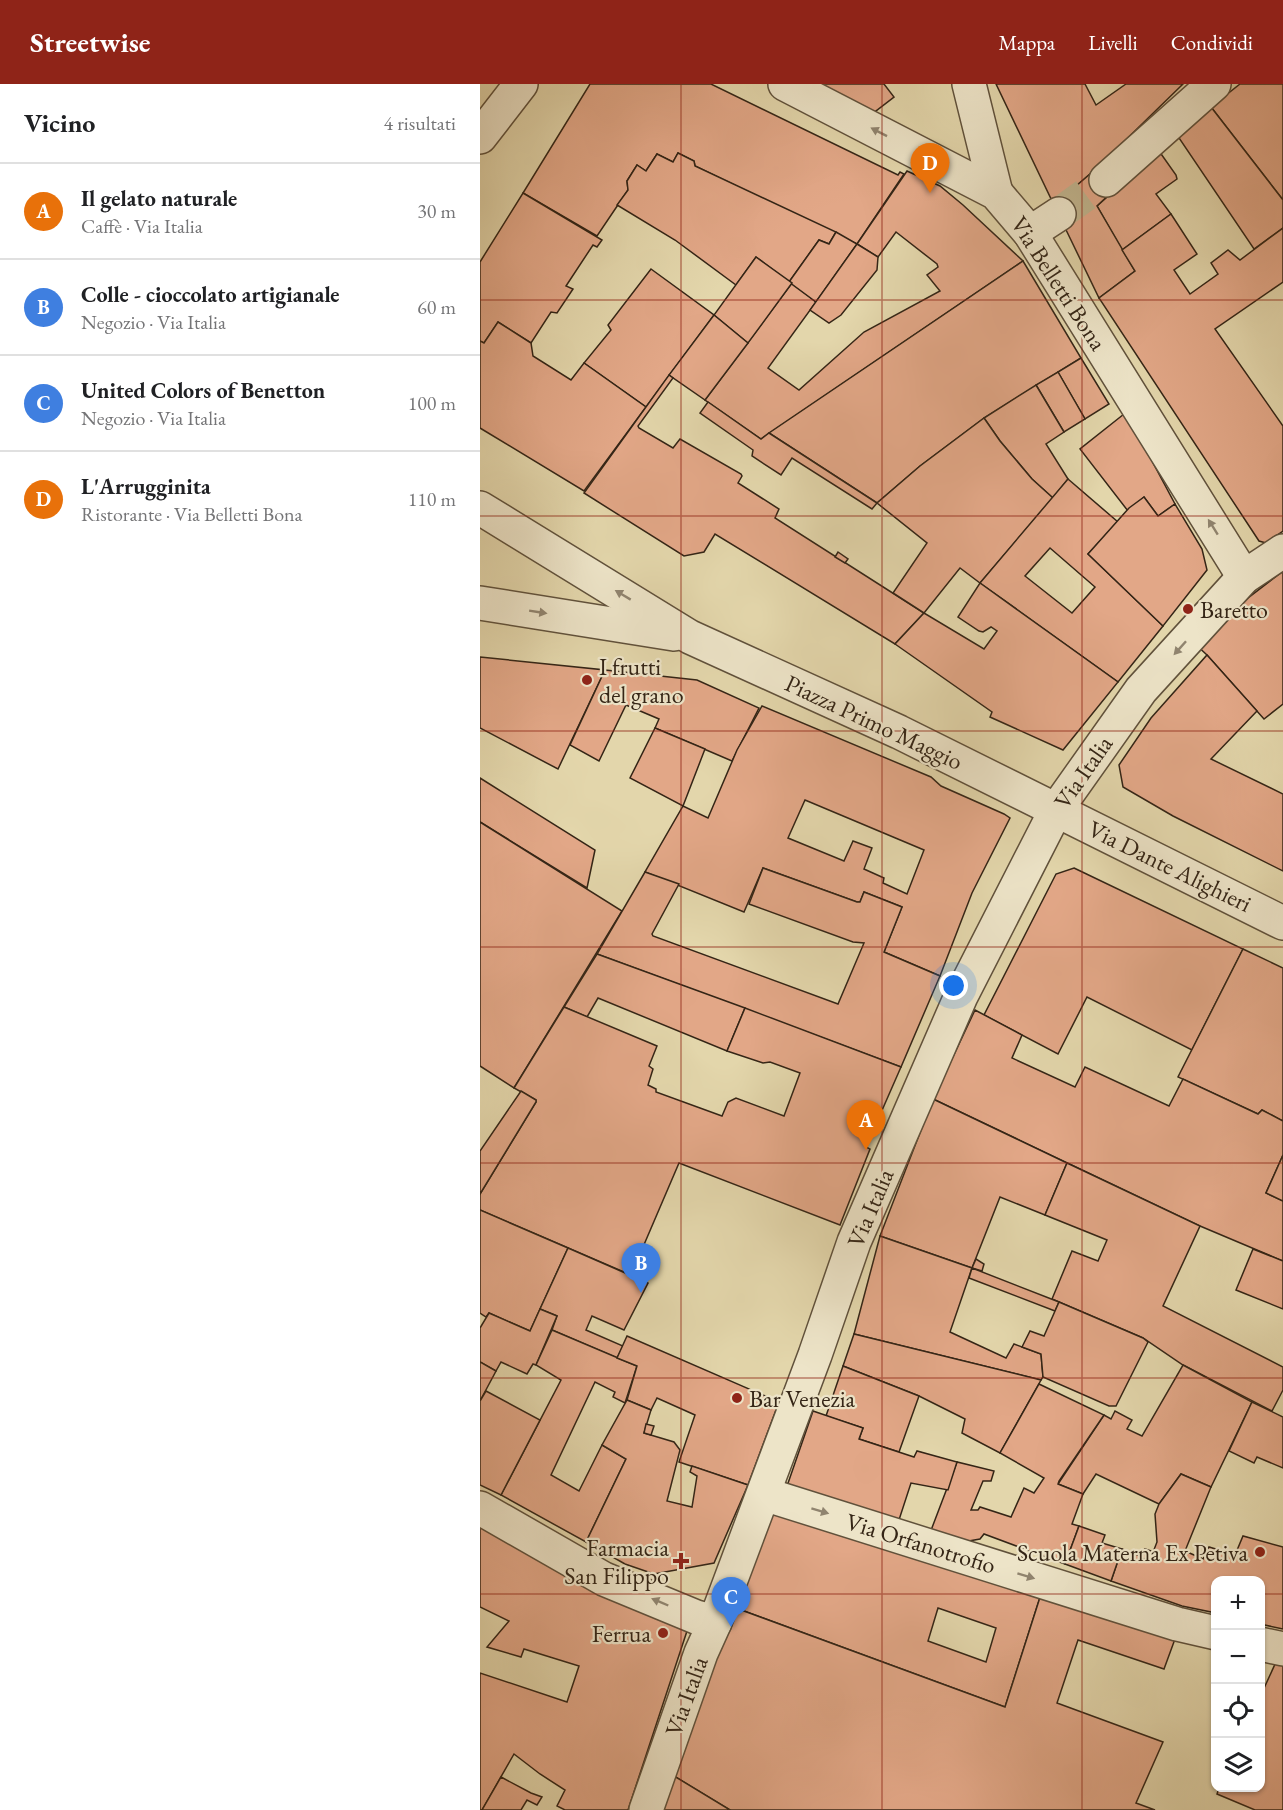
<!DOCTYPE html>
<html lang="it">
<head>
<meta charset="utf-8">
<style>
  :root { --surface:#fff; --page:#f2f2f2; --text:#202124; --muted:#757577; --line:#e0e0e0; --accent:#8f2418 }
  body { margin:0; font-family:"EB Garamond",serif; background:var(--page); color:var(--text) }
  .controls { position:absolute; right:18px; bottom:18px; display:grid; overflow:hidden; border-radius:12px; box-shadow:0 2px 4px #0004 }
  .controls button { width:54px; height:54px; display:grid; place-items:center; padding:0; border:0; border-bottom:2px solid var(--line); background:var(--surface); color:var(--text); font:30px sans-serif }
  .you { position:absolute; left:474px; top:902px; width:21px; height:21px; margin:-15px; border:4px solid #fff; border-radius:50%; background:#1a73e8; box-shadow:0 0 0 9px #1a73e833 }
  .badge { display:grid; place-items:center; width:39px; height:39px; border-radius:50%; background:var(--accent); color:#fff; font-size:20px; font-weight:700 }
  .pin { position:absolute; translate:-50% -50px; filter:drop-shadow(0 2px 3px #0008) }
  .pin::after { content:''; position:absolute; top:32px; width:21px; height:18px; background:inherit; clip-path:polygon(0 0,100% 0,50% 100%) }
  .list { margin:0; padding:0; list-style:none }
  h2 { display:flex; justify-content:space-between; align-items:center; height:78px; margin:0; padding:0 24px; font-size:26px }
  h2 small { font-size:20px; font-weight:400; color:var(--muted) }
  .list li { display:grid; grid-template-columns:39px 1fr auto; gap:18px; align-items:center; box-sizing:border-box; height:96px; padding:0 24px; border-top:2px solid var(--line) }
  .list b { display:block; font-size:22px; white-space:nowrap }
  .list p { margin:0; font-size:20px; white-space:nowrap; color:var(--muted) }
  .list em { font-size:20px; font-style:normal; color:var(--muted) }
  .icon { flex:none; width:33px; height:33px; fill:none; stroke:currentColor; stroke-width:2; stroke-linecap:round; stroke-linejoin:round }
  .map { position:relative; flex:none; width:803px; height:1726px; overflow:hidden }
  header { display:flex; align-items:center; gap:36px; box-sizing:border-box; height:84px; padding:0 30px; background:var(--accent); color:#fff }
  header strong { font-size:28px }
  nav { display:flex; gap:33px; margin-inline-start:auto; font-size:21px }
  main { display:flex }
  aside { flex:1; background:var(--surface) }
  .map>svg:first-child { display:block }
  .building { fill:#e2a787; stroke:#342516; stroke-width:1.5; fill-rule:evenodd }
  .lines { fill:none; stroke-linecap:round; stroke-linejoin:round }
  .street-tunnel { stroke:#c0b38d; stroke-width:33; stroke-dasharray:33 16; stroke-linecap:butt }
  .street-casing { stroke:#60513b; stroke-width:36 }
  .street { stroke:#ede4c8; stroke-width:33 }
  .oneway { fill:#90846f }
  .grid { fill:none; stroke:#8f2418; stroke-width:1.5; stroke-opacity:0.55 }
  .poi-dot { fill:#8f2418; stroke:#ede4c8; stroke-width:2 }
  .labels { text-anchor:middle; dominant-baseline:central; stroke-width:4.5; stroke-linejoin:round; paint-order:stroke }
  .street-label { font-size:24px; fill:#342516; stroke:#ede4c8 }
  .poi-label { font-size:24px; fill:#342516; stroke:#ede4c8; text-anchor:start }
</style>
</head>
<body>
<header>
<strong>Streetwise</strong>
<nav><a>Mappa</a><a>Livelli</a><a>Condividi</a></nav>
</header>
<main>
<aside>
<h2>Vicino<small>4 risultati</small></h2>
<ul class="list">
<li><span class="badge" style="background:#e8710a">A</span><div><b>Il gelato naturale</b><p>Caffè · Via Italia</p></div><em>30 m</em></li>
<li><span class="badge" style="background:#3f7fe0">B</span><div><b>Colle - cioccolato artigianale</b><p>Negozio · Via Italia</p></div><em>60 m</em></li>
<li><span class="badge" style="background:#3f7fe0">C</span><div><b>United Colors of Benetton</b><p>Negozio · Via Italia</p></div><em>100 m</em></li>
<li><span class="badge" style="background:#e8710a">D</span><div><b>L'Arrugginita</b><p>Ristorante · Via Belletti Bona</p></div><em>110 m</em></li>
</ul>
</aside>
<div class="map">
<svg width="803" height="1726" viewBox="0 0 803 1726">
  <rect width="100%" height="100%" fill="#e3d6ab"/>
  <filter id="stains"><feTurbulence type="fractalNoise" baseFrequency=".00333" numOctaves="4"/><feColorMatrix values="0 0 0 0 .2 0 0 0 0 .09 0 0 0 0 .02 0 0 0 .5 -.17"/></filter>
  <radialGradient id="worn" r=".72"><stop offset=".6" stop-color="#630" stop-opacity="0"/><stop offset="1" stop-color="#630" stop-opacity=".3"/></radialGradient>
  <!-- building -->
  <g class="building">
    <path d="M110,0H231L418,91L420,88L424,90L377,160L215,82L214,77L198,69L193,78L177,70L166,87L157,81L147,97L148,106L117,152L43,109Z"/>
    <path d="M323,0H404L414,13L388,33Z"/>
    <path d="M516,0H605L616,21L646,0H703L618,83L574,121Z"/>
    <path d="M760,0H803V116L731,23Z"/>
    <path d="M731,23L803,116V144L774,165L697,51Z"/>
    <path d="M679,67L696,91L697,95L676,110L691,130L642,166L617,122Z"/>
    <path d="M198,69L214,77L215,82L356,148L349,160L339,156L309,198L276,173L256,201L195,156L137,121L148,106L147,97L157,81L166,87L177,70L193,78Z"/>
    <path d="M617,84L633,107L617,122L655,187L619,214L574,121Z"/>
    <path d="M427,87L460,102L483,121L543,177L281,355L225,316L312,199L336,218L288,284L319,306L384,248L460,207L447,191L458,183L457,180L416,148L398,173L377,160Z"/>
    <path d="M43,109L122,156L117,163L113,161L86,202L93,205L77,229L71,228L51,259L18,238L4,259L0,257V178Z"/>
    <path d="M691,130L717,170L694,186L710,210L738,190L731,179L748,166L760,176L803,144V198L735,245L803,342V447L786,459L779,457L619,214L655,187L642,166Z"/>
    <path d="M356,148L377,160L336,218L309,198L339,156L349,160Z"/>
    <path d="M377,160L398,173L397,186L361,231L349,239L330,226Z"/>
    <path d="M276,173L312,199L268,259L234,231Z"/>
    <path d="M543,177L601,274L504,334L440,382L397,419L289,349Z"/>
    <path d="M171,185L234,231L166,323L104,279L131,246L128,241Z"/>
    <path d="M234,231L268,259L225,316L189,291Z"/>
    <path d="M18,238L51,259L53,272L91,296L104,279L166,323L104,407L0,344V257L4,259Z"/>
    <path d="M601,274L629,320L605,335L578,288Z"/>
    <path d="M578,288L605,335L584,348L556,301Z"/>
    <path d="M189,291L193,294L158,342L159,344L193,364L200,355L261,390L262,392L258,399L299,425L295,434L444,529L415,560L235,450L224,468L204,472L104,409Z"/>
    <path d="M556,301L584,348L566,360L588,395L573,414L552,395L520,357L504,334Z"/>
    <path d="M228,318L281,355L289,349L397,419L392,425L312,374L301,391L272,372L273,366L220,329Z"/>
    <path d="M644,330L664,362L695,420L678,432L664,413L648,427L600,365Z"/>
    <path d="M504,334L520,357L552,395L573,414L500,499L480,484L444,529L413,509L447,459L397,419L440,382Z"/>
    <path d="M588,395L638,438L608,470L683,542L638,598L500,499ZM570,464L615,503L592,529L545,492Z"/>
    <path d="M664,413L678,432L695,420L722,465L727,486L683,542L608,470L649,424Z"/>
    <path d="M358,468L368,475L365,479L355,473Z"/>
    <path d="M803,487V620L784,635L727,571L712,557Z"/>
    <path d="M500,499L638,598L583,666L510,633L512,628L415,560L444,529L504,565L517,547L511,543L503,548L499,547L478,533Z"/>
    <path d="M727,571L777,627L731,675L803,710V787L693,732L643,703L639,681L671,634Z"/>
    <path d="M0,573L125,586L78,685L0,644Z"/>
    <path d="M125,586L217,596L279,624L252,677L175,644L179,635L146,621L119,677L90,661Z"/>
    <path d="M282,622L451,693L461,702L524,730L530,734L492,809L460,892L404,868L422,823L384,808L380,818H377L283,784L264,828L165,788L203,722L228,734L257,666ZM325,716L444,766L427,810L403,799L404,794L384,785L392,764L373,757L364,777L308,754Z"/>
    <path d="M175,644L225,665L203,722L150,694Z"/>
    <path d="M0,694L115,766L107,804L0,738Z"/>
    <path d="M0,738L142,827L34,1004L0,982Z"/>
    <path d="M283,784L377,818H380L384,808L422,823L404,868L460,892L421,983L117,870L165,788L199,800L172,850L173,852L358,920L384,859L373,858L269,820Z"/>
    <path d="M594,784L763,865L712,966L607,913L578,970L504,931L576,790Z"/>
    <path d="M763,865L803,884V1037L782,1026L778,1030L698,993Z"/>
    <path d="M117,870L265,924L247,967L118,914L107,933L84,923Z"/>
    <path d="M84,923L177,962L169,982L173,985L168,1001L176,1005V1008L242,1032L248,1018L256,1014L304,1032L320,989L290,978L283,979L247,967L265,924L421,983L386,1063L390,1065L360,1141L199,1079L151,1191L0,1126V1110L56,1018V1016L34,1004Z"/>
    <path d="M495,926L542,951L532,974L595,1003L605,983L689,1022L703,995L778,1030L782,1026L803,1037V1071L786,1109L803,1117V1177L720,1142L453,1015Z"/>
    <path d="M41,1007L56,1016V1018L0,1110V1067Z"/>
    <path d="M453,1015L587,1079L565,1131L520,1113L492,1184L400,1152Z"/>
    <path d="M803,1071V1117L786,1109Z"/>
    <path d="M587,1079L720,1142L683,1222L803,1283V1306L792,1327L703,1281L663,1254L572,1215L592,1167L618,1177L627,1156L565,1131Z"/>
    <path d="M0,1126L88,1164L50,1247L9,1229L6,1233L0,1229Z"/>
    <path d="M400,1152L492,1184L470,1248L526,1274L534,1260L561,1270L563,1293L561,1296L374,1250Z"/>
    <path d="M88,1164L168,1199L144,1246L112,1232L106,1246L143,1262L137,1274L72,1246L77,1232L60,1225Z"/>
    <path d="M773,1165L803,1177V1225L756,1206Z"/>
    <path d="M496,1175L504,1180L502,1187L492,1184Z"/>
    <path d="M492,1184L579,1218L575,1227L489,1194Z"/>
    <path d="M579,1218L663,1254L668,1258L636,1322H629L563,1293L561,1270L542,1263L550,1247L564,1252Z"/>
    <path d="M60,1225L77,1232L56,1281L53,1280L47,1290L21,1278L16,1287L0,1278V1244L9,1229L50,1247Z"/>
    <path d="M72,1246L157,1282L145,1319L133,1313L135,1308L115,1298L71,1391L99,1407L122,1361L146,1375L106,1458L21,1411L81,1296L56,1281Z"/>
    <path d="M374,1250L561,1296L520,1369L482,1349L485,1335L439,1312L363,1282Z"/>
    <path d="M147,1252L299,1318L268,1401L199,1378L215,1331L177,1314L171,1326L147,1316L157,1282L137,1274Z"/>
    <path d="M0,1278L16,1287L0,1317Z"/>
    <path d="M703,1281L772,1318L731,1403L701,1390L679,1420L616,1390L603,1410L578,1400L624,1331L631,1335L635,1327L652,1336L647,1345L662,1352Z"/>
    <path d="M363,1282L439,1312L419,1368L379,1355L383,1344L346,1332Z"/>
    <path d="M559,1300L624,1331L579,1397L578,1400L603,1410L592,1440L599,1442L585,1480L504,1450L500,1455L483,1458L450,1449L477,1378L514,1387L511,1397H503L491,1426H498L500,1423L531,1433L544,1404L554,1409L564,1394L520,1369Z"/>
    <path d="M6,1307L60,1336L21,1411L0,1401V1317Z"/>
    <path d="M147,1316L171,1326L164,1349L194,1358L200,1366L187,1417L212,1423L217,1392L210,1388L212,1382L268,1401L234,1479L174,1490L145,1480L106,1458L146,1375L122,1361Z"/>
    <path d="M772,1318L803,1333V1384L777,1373L774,1379L749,1367Z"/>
    <path d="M333,1327L383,1344L379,1355L434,1373L437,1367L477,1378L468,1406L431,1399L417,1442L306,1405Z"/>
    <path d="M166,1340L174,1342L171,1351L164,1349Z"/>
    <path d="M701,1390L731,1403L705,1467L723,1475L729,1463L755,1471L763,1452L803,1463V1545L780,1540V1496H736V1529L702,1522L631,1497L642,1465L670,1476L677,1458L675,1430L679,1420Z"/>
    <path d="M292,1424L562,1507L525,1623L253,1523ZM458,1524L516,1544L506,1578L448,1557Z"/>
    <path d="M0,1435L207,1547L148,1726H85L77,1722L85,1706L60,1690L34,1670L2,1726H0V1589L87,1618L99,1582L44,1565L41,1573L7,1563L29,1537L0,1523Z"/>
    <path d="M599,1442L625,1451L622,1459L642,1465L631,1497L585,1480Z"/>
    <path d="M665,1465L674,1468L670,1476L661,1474Z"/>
    <path d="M562,1507L695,1555L684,1585L598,1556L577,1619L683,1658L656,1719L675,1726H250L194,1692L253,1523L525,1623Z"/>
    <path d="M796,1578L803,1581V1726H775L737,1710L739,1704H780V1613Z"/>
    <path d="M194,1692L250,1726H182Z"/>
    <path d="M21,1693L51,1709L62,1713L57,1721L47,1716L41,1726H2Z"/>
  </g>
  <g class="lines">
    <!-- street-tunnel -->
    <path class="street-tunnel" d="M579,130L626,96"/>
    <!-- street casing -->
    <g class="street-casing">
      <g id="street">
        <path d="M305,0L516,109L550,149L764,493"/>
        <path d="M489,0L516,109"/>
        <path d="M0,53L41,0"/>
        <path d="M626,96L734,0"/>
        <path d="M550,149L579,130"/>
        <path d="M0,424L210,553L419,648L803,839"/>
        <path d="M0,519L194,550"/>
        <path d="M284,1410L697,1540L736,1549"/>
        <path d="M0,1424L124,1495L216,1533L235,1538"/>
        <path d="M780,1560L803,1565"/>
        <path d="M166,1726L221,1569L235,1538L335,1271L374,1158L481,912L576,726L661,606L764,493L803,467"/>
      </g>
    </g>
    <!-- street -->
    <use href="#street" class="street"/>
  </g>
  <!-- one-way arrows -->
  <defs><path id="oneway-solid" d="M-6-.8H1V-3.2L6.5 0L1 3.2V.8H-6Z" transform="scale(1.5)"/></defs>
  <g class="oneway">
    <use href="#oneway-solid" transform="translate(399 48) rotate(-153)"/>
    <use href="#oneway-solid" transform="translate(733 443) rotate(-122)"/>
    <use href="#oneway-solid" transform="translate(143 511) rotate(-149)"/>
    <use href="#oneway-solid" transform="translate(58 528) rotate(9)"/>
    <use href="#oneway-solid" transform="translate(700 564) rotate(132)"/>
    <use href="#oneway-solid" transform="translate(340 1427) rotate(17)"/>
    <use href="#oneway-solid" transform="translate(546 1492) rotate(17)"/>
    <use href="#oneway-solid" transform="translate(180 1518) rotate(-157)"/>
  </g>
  <!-- grid -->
  <path class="grid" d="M201,0V1726M402,0V1726M602,0V1726M0,216H803M0,432H803M0,647H803M0,863H803M0,1079H803M0,1294H803M0,1510H736M780,1510H803"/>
  <!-- markers -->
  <g class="poi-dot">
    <circle cx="708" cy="525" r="6"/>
    <circle cx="107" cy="596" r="6"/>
    <circle cx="257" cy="1314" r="6"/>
    <circle cx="780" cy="1468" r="6"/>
    <path d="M198 1468h6v6h6v6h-6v6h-6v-6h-6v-6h6z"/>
    <circle cx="183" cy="1549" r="6"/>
  </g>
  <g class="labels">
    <!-- street labels -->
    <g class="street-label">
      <text transform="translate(579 199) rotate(57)">Via Belletti Bona</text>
      <text transform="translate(394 638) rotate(25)">Piazza Primo Maggio</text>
      <text transform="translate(603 688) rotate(-55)">Via Italia</text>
      <text transform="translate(690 782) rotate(26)">Via Dante Alighieri</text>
      <text transform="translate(390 1124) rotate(-67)">Via Italia</text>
      <text transform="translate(441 1459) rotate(17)">Via Orfanotrofio</text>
      <text transform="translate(206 1612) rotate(-70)">Via Italia</text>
    </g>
    <!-- poi labels -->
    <g class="poi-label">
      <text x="720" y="525">Baretto</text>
      <text x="119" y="582">I frutti<tspan x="119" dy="28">del grano</tspan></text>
      <text x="269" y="1314">Bar Venezia</text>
      <text x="189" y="1463" text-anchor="end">Farmacia<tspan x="189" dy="28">San Filippo</tspan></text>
      <text x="768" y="1468" text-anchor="end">Scuola Materna Ex Petiva</text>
      <text x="171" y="1549" text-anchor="end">Ferrua</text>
    </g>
  </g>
  <rect width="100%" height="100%" filter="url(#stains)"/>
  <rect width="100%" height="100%" fill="url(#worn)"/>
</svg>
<div class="controls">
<button>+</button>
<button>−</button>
<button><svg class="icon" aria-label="locate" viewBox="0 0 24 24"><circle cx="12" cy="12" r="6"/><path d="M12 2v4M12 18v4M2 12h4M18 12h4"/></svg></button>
<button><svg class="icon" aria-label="layers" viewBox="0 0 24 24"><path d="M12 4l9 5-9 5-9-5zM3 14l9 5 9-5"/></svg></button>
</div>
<div class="you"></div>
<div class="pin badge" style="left:386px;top:1066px;background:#e8710a">A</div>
<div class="pin badge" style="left:161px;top:1209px;background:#3f7fe0">B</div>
<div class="pin badge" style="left:251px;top:1543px;background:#3f7fe0">C</div>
<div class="pin badge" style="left:450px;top:109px;background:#e8710a">D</div>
</div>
</main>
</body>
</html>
